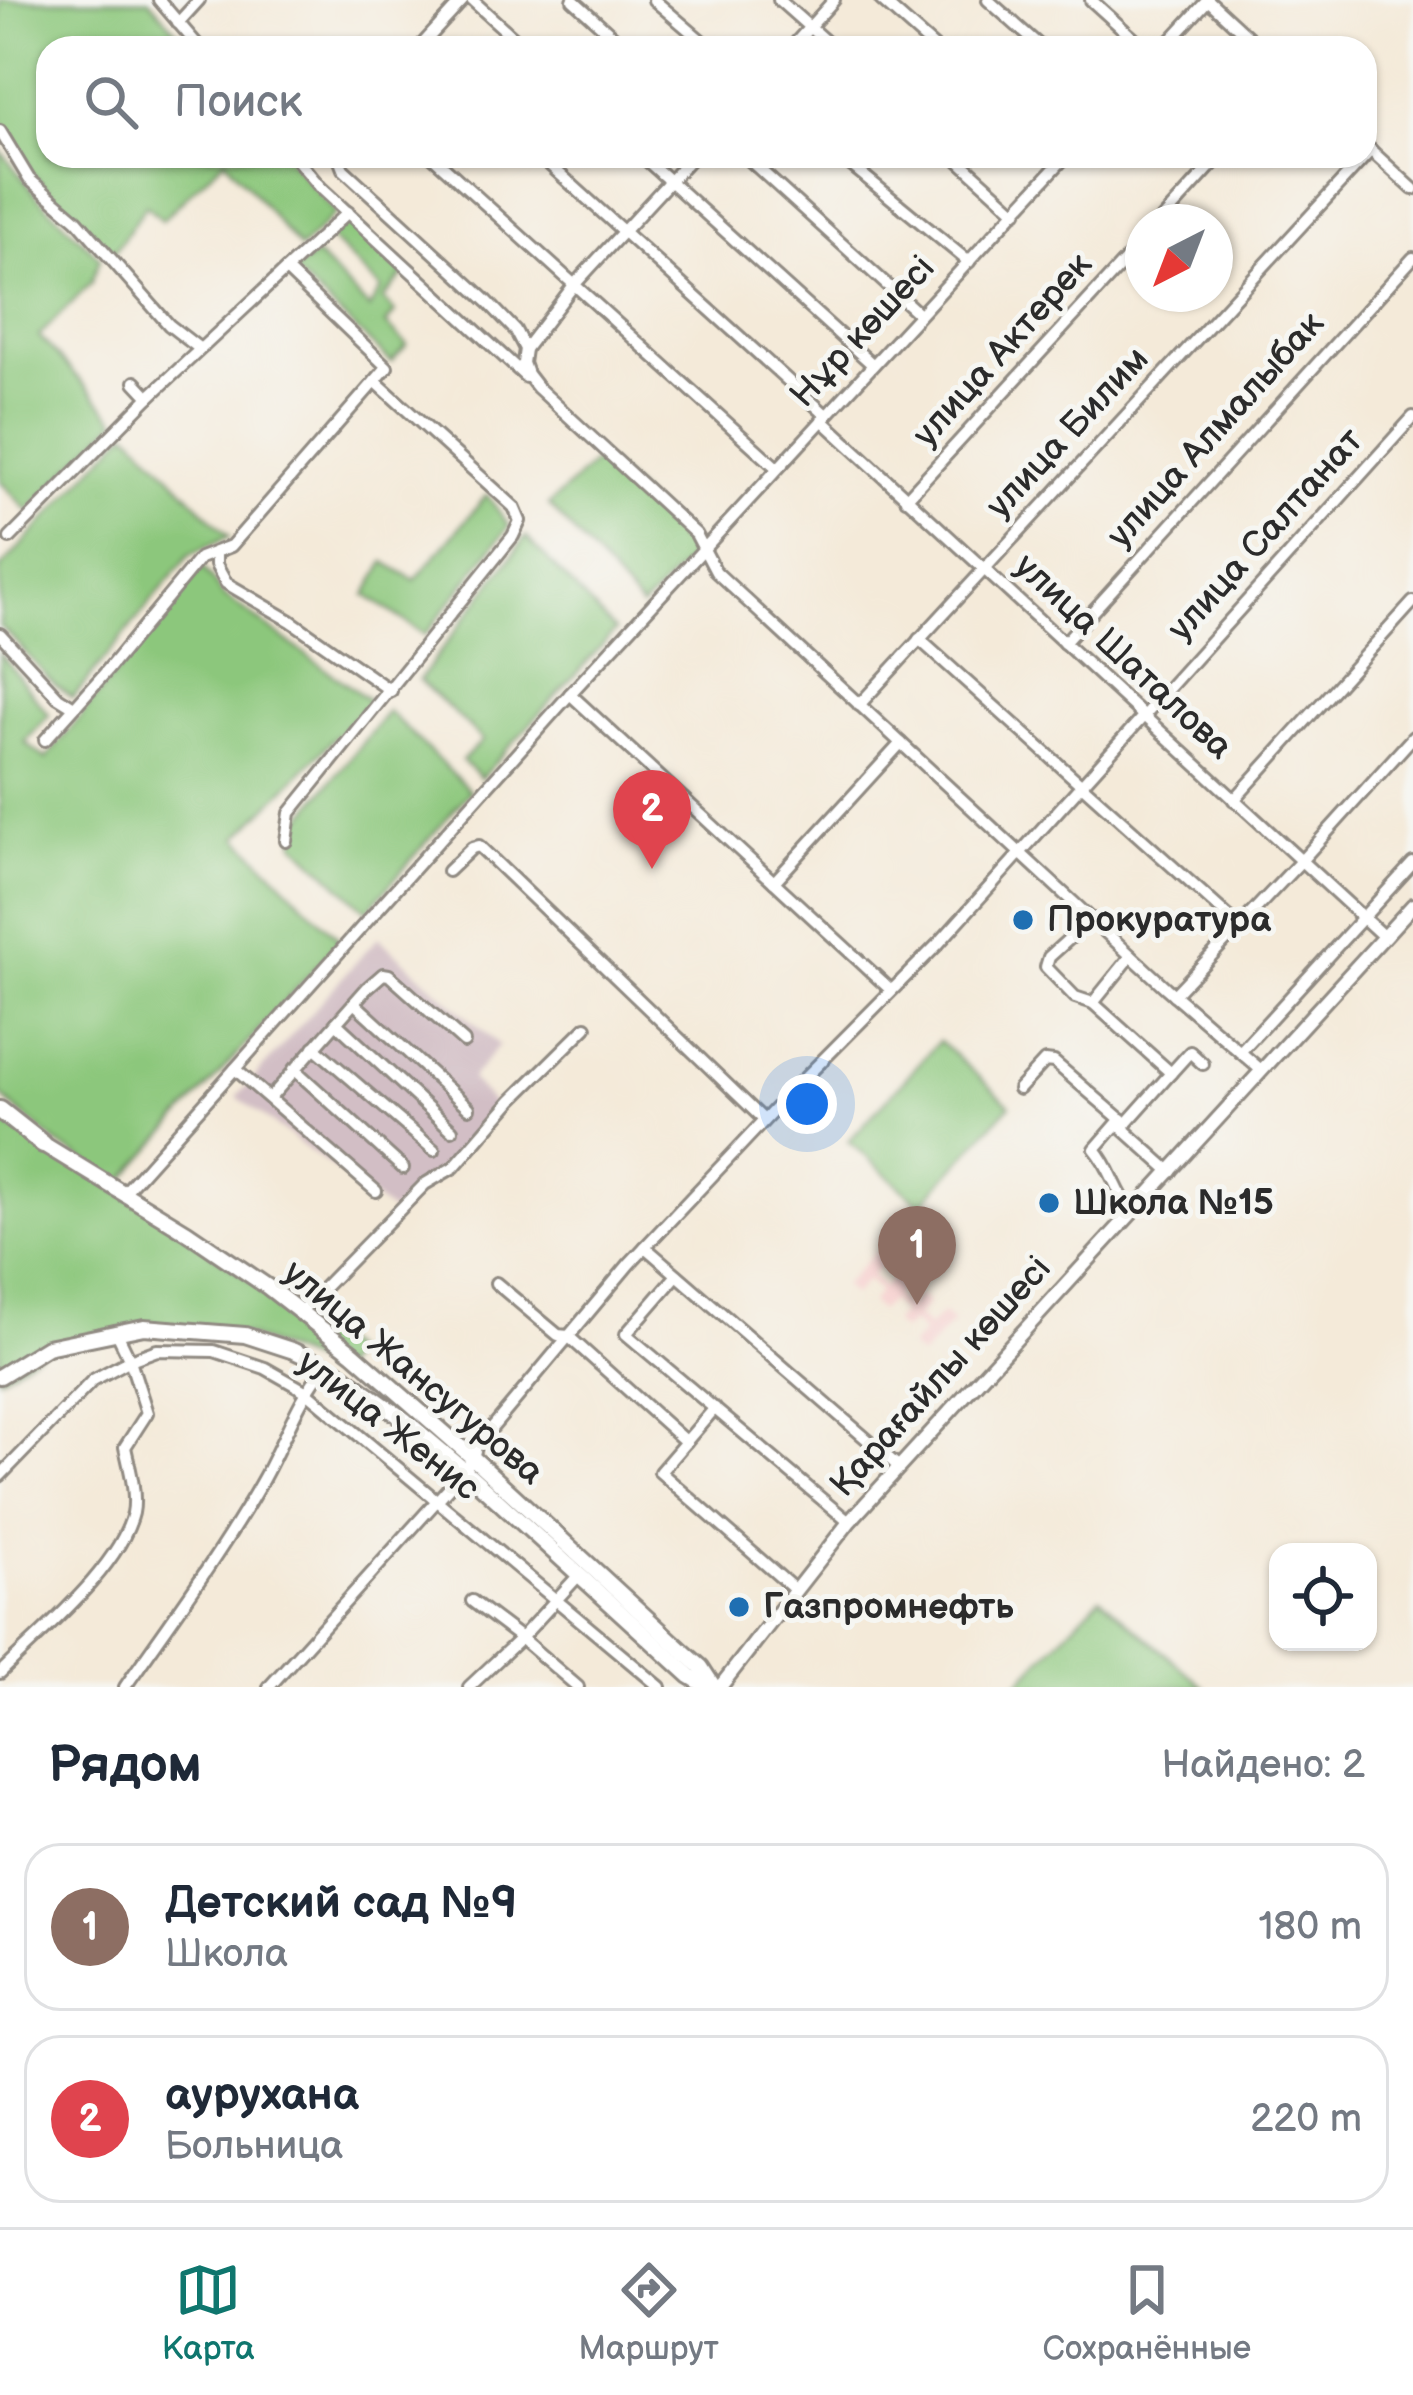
<!DOCTYPE html>
<html lang="ru">
<head>
<meta charset="utf-8">
<style>
  :root { --surface:#fff; --page:#f6f6f7; --text:#1f2937; --muted:#747a83; --line:#e0e1e3; --accent:#0f766e }
  body { margin:0; font-family:"Balsamiq Sans",sans-serif; background:var(--page); color:var(--text) }
  .controls { position:absolute; right:36px; bottom:36px; display:grid; overflow:hidden; border-radius:24px; box-shadow:0 3px 9px #0004 }
  .controls button { width:108px; height:108px; display:grid; place-items:center; padding:0; border:0; border-bottom:3px solid var(--line); background:var(--surface); color:var(--text); font:60px sans-serif }
  .compass { position:absolute; left:1125px; top:204px; width:108px; height:108px; border-radius:50%; background:var(--surface); box-shadow:0 3px 9px #0004; rotate:222deg }
  .you { position:absolute; left:807px; top:1104px; width:42px; height:42px; margin:-30px; border:9px solid #fff; border-radius:50%; background:#1a73e8; box-shadow:0 0 0 18px #1a73e833 }
  .badge { display:grid; place-items:center; width:78px; height:78px; border-radius:50%; background:var(--accent); color:#fff; font-size:39px; font-weight:700 }
  .pin { position:absolute; translate:-50% -99px; filter:drop-shadow(0 3px 6px #0008) }
  .pin::after { content:''; position:absolute; top:63px; width:42px; height:36px; background:inherit; clip-path:polygon(0 0,100% 0,50% 100%) }
  .list { margin:0; padding:0; list-style:none }
  h2 { display:flex; justify-content:space-between; align-items:center; height:156px; margin:0; padding:0 48px; font-size:51px }
  h2 small { font-size:39px; font-weight:400; color:var(--muted) }
  .list li { display:grid; grid-template-columns:78px 1fr auto; gap:36px; align-items:center; box-sizing:border-box; height:168px; margin:0 24px 24px; padding:0 24px; border:3px solid var(--line); border-radius:36px }
  .list b { display:block; font-size:45px; white-space:nowrap }
  .list p { margin:0; font-size:39px; white-space:nowrap; color:var(--muted) }
  .list em { font-size:39px; font-style:normal; color:var(--muted) }
  .icon { flex:none; width:66px; height:66px; fill:none; stroke:currentColor; stroke-width:2; stroke-linecap:round; stroke-linejoin:round }
  .map { position:relative; flex:none; width:1413px; height:1687px; overflow:hidden }
  .search { position:absolute; background:var(--surface); box-shadow:0 3px 9px #0004; left:36px; right:36px; top:36px; height:132px; display:flex; align-items:center; gap:30px; box-sizing:border-box; padding:0 42px; border-radius:36px; color:var(--muted); font-size:45px }
  .sheet { height:540px; background:var(--surface) }
  nav { display:flex; justify-content:space-around; align-items:center; box-sizing:border-box; height:168px; border-top:3px solid var(--line); background:var(--surface); font-size:33px; color:var(--muted) }
  nav a { display:grid; justify-items:center; gap:6px }
  nav .on { color:var(--accent) }
  .map>svg:first-child { display:block }
  .built { fill:#f7d0cf }
  .industrial { fill:#d2bec5 }
  .green { fill:#8cc77c; stroke:#5c7954; stroke-width:3 }
  .lines { fill:none; stroke-linecap:round; stroke-linejoin:round }
  .minor-casing { stroke:#908a82; stroke-width:16 }
  .tertiary-casing { stroke:#908a82; stroke-width:18 }
  .secondary-casing { stroke:#908a82; stroke-width:20 }
  .trunk-casing { stroke:#908a82; stroke-width:22 }
  .minor { stroke:#fff; stroke-width:10 }
  .tertiary { stroke:#fff; stroke-width:12 }
  .secondary { stroke:#fff; stroke-width:14 }
  .trunk { stroke:#fff; stroke-width:16 }
  .poi-dot { fill:#1f6fb2; stroke:#f6f6f2; stroke-width:4.5 }
  .labels { text-anchor:middle; dominant-baseline:central; stroke-width:10; stroke-linejoin:round; paint-order:stroke }
  .street-label { font-size:36px; fill:#2b2b2b; stroke:#f6f6f2 }
  .poi-label { font-size:36px; font-weight:bold; fill:#2b2b2b; stroke:#f6f6f2; text-anchor:start }
</style>
</head>
<body>
<div class="map">
<svg width="1413" height="1687" viewBox="0 0 1413 1687">
  <rect width="100%" height="100%" fill="#f6f6f2"/>
  <filter id="ink" filterUnits="userSpaceOnUse"><feTurbulence type="fractalNoise" baseFrequency=".00833" numOctaves="2"/><feDisplacementMap in="SourceGraphic" scale="24" xChannelSelector="R" yChannelSelector="G"/><feConvolveMatrix kernelMatrix="1 2 1 2 8 2 1 2 1" color-interpolation-filters="sRGB"/></filter>
  <filter id="wash" filterUnits="userSpaceOnUse"><feTurbulence type="fractalNoise" baseFrequency=".004" numOctaves="4" result="noise"/><feDisplacementMap in="SourceGraphic" scale="48" xChannelSelector="R" yChannelSelector="G"/><feGaussianBlur stdDeviation="2.7" result="paint"/><feColorMatrix in="noise" values="0 0 0 0 0 0 0 0 0 0 0 0 0 0 0 0 0 1.4 0 .05"/><feComposite in="paint" operator="in"/></filter>
  <g filter="url(#wash)">
    <rect width="100%" height="100%" fill="#f4ead9"/>
    <!-- built -->
    <path class="built" d="M875,1251L885,1260L871,1276L883,1287L896,1274L906,1282L894,1296L907,1307L919,1295L928,1303L917,1316L928,1327L943,1313L953,1322L921,1357L910,1348L923,1333L912,1322L902,1331L893,1323L902,1313L890,1301L879,1311L870,1303L879,1291L867,1280L853,1295L843,1286Z"/>
    <!-- industrial -->
    <path class="industrial" d="M378,937L499,1045L471,1079L498,1109L454,1160L416,1186L392,1212L237,1097Z"/>
    <!-- green -->
    <g class="green">
      <path d="M0,0H149L191,48H48V156H286L336,213L300,249L225,159L162,220L146,205L113,254L18,160L0,120Z"/>
      <path d="M0,150L36,195L100,258L91,283L39,336L117,420L28,511L0,481Z"/>
      <path d="M348,220L406,272L383,299L395,312L386,324L407,345L391,362L293,271L316,255L369,308L381,289L329,238Z"/>
      <path d="M128,431L229,537L190,554L73,698C44,681 26,648 0,627V569Z"/>
      <path d="M601,456L697,550L642,608L549,505Z"/>
      <path d="M487,495L509,526L425,635L366,595L385,562L415,580Z"/>
      <path d="M526,537L615,631L481,778L462,761L483,740L419,680Z"/>
      <path d="M202,566L223,595L370,701L238,837L340,940L121,1183L55,1142L0,1095V653L49,715L25,742L46,759Z"/>
      <path d="M388,711L470,791L367,911L295,843L300,820Z"/>
      <path d="M939,1041L1010,1105L921,1205L849,1141Z"/>
      <path d="M0,1122C125,1185 238,1273 353,1353L338,1372L245,1335L131,1329L47,1347L0,1378Z"/>
      <path d="M1100,1597L1204,1687H1015Z"/>
    </g>
  </g>
  <g filter="url(#ink)">
    <g class="lines">
      <!-- minor casing -->
      <g class="minor-casing">
        <g id="minor">
          <path d="M159,0L200,48"/>
          <path d="M472,0L525,48"/>
          <path d="M573,0L626,48"/>
          <path d="M654,0L710,48"/>
          <path d="M779,0L833,48"/>
          <path d="M881,0L935,48"/>
          <path d="M988,0L1042,48"/>
          <path d="M1091,0L1144,48"/>
          <path d="M1208,0L1260,48"/>
          <path d="M178,23L199,0"/>
          <path d="M419,48L463,0"/>
          <path d="M791,48L834,0"/>
          <path d="M1164,48L1208,0"/>
          <path d="M0,131L29,179L77,220L169,325L200,349"/>
          <path d="M1365,145L1413,189"/>
          <path d="M294,156L321,188L526,377"/>
          <path d="M338,156L343,169L488,302L515,330L525,349L523,363L527,374L537,387L696,534L716,572L1166,988L1261,1070"/>
          <path d="M432,156L777,468"/>
          <path d="M540,156L826,415"/>
          <path d="M642,156L873,365"/>
          <path d="M745,156L919,314"/>
          <path d="M840,156L969,262"/>
          <path d="M954,156L1016,212"/>
          <path d="M1160,222L1220,156"/>
          <path d="M286,270L387,367L375,381L514,507L520,521L513,536L290,813L286,841"/>
          <path d="M525,349L574,285L693,156"/>
          <path d="M135,382L149,397L348,212"/>
          <path d="M822,420L1384,937"/>
          <path d="M906,499L1143,241"/>
          <path d="M10,538L149,397"/>
          <path d="M216,552V565L226,583L291,621L391,691"/>
          <path d="M0,634L58,697L74,707"/>
          <path d="M919,639L1240,927"/>
          <path d="M1064,643L1413,258"/>
          <path d="M570,694L891,990"/>
          <path d="M859,705L1371,150"/>
          <path d="M45,740L105,673L200,558L231,546L375,381"/>
          <path d="M1234,800L1413,602"/>
          <path d="M448,871L472,848L479,846L764,1120"/>
          <path d="M774,882L901,743"/>
          <path d="M1091,919L1049,957L1046,967L1075,997L1093,1003"/>
          <path d="M1131,956L1093,1003L1171,1073L1122,1128L1171,1172"/>
          <path d="M1174,995L1301,861L1413,737"/>
          <path d="M354,1003L469,1108"/>
          <path d="M336,1023L452,1130"/>
          <path d="M314,1047L434,1150"/>
          <path d="M1240,1052L1413,863"/>
          <path d="M235,1069L376,1191"/>
          <path d="M294,1069L403,1168"/>
          <path d="M1171,1073L1190,1052L1203,1064"/>
          <path d="M1019,1089L1045,1061L1054,1062L1126,1124"/>
          <path d="M270,1098L367,988L383,974L389,975L464,1042"/>
          <path d="M1121,1119L1095,1149C1113,1170 1115,1192 1133,1213"/>
          <path d="M124,1193L570,694L1066,156"/>
          <path d="M645,1247L899,1467"/>
          <path d="M677,1275L626,1334L849,1522"/>
          <path d="M496,1283L558,1335L568,1336L686,1442"/>
          <path d="M300,1312L425,1184L454,1167L512,1100L586,1027"/>
          <path d="M715,1408L660,1472L794,1589"/>
          <path d="M0,1476L93,1380L130,1360L157,1350L214,1351L265,1368L307,1392L660,1687"/>
          <path d="M472,1601L521,1638L578,1687"/>
          <path d="M0,1673C41,1632 119,1569 133,1513C137,1493 129,1466 125,1447L147,1413L130,1360L116,1331"/>
          <path d="M125,1687C172,1619 223,1551 263,1479C284,1442 298,1397 326,1366"/>
          <path d="M269,1687L452,1484L473,1458L476,1447L629,1264L791,1092L939,943L1413,417"/>
          <path d="M469,1687L521,1638L579,1575"/>
        </g>
      </g>
      <!-- tertiary casing -->
      <g class="tertiary-casing">
        <path id="tertiary" d="M720,1687L849,1522L1413,905"/>
      </g>
      <!-- secondary casing -->
      <g class="secondary-casing">
        <g id="secondary">
          <path d="M43,1144L187,1232L268,1287L353,1353L473,1458L685,1653L701,1667L714,1687"/>
          <path d="M0,1376L47,1347L144,1327L245,1335L294,1351L338,1372L406,1421L463,1469L690,1676L708,1687"/>
        </g>
      </g>
      <!-- trunk casing -->
      <g class="trunk-casing">
        <path id="trunk" d="M0,1110L43,1144"/>
      </g>
      <!-- minor -->
      <use href="#minor" class="minor"/>
      <!-- tertiary -->
      <use href="#tertiary" class="tertiary"/>
      <!-- secondary -->
      <use href="#secondary" class="secondary"/>
      <!-- trunk -->
      <use href="#trunk" class="trunk"/>
    </g>
  </g>
  <!-- markers -->
  <g class="poi-dot">
    <circle cx="1023" cy="920" r="12"/>
    <circle cx="1049" cy="1203" r="12"/>
    <circle cx="739" cy="1607" r="12"/>
  </g>
  <g class="labels">
    <!-- street labels -->
    <g class="street-label">
      <text transform="translate(863 332) rotate(-47)">Нұр көшесі</text>
      <text transform="translate(1003 350) rotate(-48)">улица Актерек</text>
      <text transform="translate(1216 430) rotate(-48)">улица Алмалыбак</text>
      <text transform="translate(1068 433) rotate(-47)">улица Билим</text>
      <text transform="translate(1266 535) rotate(-48)">улица Салтанат</text>
      <text transform="translate(1123 657) rotate(43)">улица Шаталова</text>
      <text transform="translate(413 1373) rotate(40)">улица Жансугурова</text>
      <text transform="translate(941 1377) rotate(-48)">Қарағайлы көшесі</text>
      <text transform="translate(388 1426) rotate(38)">улица Женис</text>
    </g>
    <!-- poi labels -->
    <g class="poi-label">
      <text x="1047" y="920">Прокуратура</text>
      <text x="1073" y="1203">Школа №15</text>
      <text x="763" y="1607">Газпромнефть</text>
    </g>
  </g>
</svg>
<div class="controls">
<button><svg class="icon" aria-label="locate" viewBox="0 0 24 24"><circle cx="12" cy="12" r="6"/><path d="M12 2v4M12 18v4M2 12h4M18 12h4"/></svg></button>
</div>
<svg class="compass" viewBox="-18 -18 36 36"><path d="M0-13l5 13h-10z" fill="#e53935"/><path d="M0 13l5-13h-10z" fill="#747a83"/></svg>
<div class="you"></div>
<div class="pin badge" style="left:917px;top:1305px;background:#8d6e63">1</div>
<div class="pin badge" style="left:652px;top:869px;background:#e0444e">2</div>
<div class="search"><svg class="icon" aria-label="search" viewBox="0 0 24 24"><circle cx="10" cy="10" r="6"/><path d="M15 15l6 6"/></svg>Поиск</div>
</div>
<section class="sheet">
<h2>Рядом<small>Найдено: 2</small></h2>
<ul class="list">
<li><span class="badge" style="background:#8d6e63">1</span><div><b>Детский сад №9</b><p>Школа</p></div><em>180 m</em></li>
<li><span class="badge" style="background:#e0444e">2</span><div><b>аурухана</b><p>Больница</p></div><em>220 m</em></li>
</ul>
</section>
<nav>
<a class="on"><svg class="icon" aria-label="map" viewBox="0 0 24 24"><path d="M3 6l6-2 6 2 6-2v14l-6 2-6-2-6 2zM9 4v14M15 6v14"/></svg>Карта</a>
<a><svg class="icon" aria-label="directions" viewBox="0 0 24 24"><path d="M12 3l9 9-9 9-9-9zM9 14v-3h6M13 9l2 2-2 2"/></svg>Маршрут</a>
<a><svg class="icon" aria-label="saved" viewBox="0 0 24 24"><path d="M7 4h10v16l-5-4-5 4z"/></svg>Сохранённые</a>
</nav>
</body>
</html>
